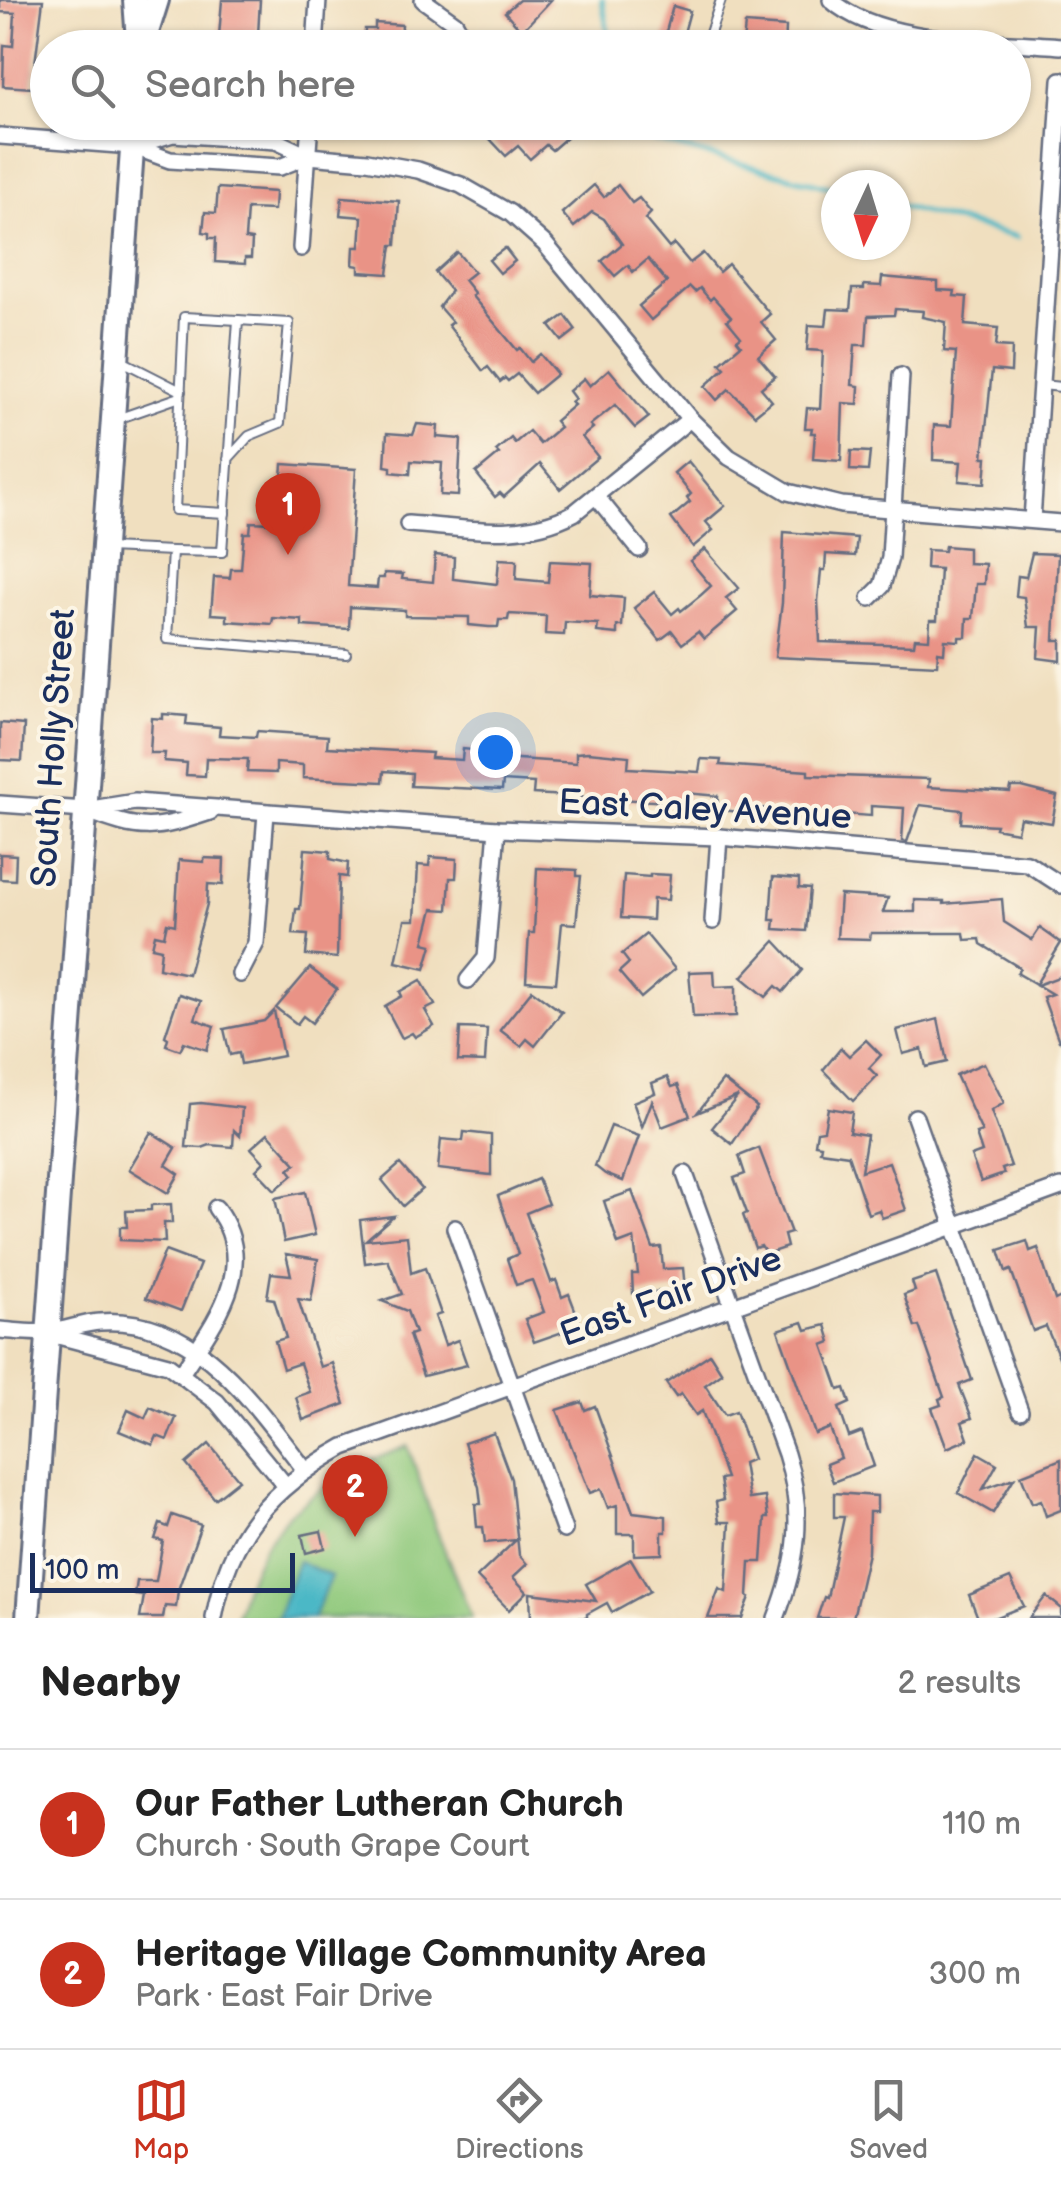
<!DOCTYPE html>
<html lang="en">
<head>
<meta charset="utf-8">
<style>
  :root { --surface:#fff; --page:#f6f6f6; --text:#222; --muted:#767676; --line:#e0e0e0; --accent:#c8321e }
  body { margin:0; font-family:"Balsamiq Sans",sans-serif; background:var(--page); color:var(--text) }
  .compass { position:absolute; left:821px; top:170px; width:90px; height:90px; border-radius:50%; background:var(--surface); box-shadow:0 2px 8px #0004; rotate:184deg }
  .scale { position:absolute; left:30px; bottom:25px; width:265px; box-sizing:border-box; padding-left:10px; border:5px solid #1b2f5e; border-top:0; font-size:28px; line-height:35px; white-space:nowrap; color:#1b2f5e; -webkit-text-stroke:8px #fcf5e5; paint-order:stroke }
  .you { position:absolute; left:495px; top:752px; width:35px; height:35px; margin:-25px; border:8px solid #fff; border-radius:50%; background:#1a73e8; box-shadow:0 0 0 15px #1a73e833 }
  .badge { display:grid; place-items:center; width:65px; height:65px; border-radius:50%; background:var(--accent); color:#fff; font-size:32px; font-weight:700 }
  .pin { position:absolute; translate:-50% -82px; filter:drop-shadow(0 2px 5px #0008) }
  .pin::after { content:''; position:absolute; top:52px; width:35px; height:30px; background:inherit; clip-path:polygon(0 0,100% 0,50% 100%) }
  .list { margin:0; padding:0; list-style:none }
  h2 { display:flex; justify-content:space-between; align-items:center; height:130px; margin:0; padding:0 40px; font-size:42px }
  h2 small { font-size:32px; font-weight:400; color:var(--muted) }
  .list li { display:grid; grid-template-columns:65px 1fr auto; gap:30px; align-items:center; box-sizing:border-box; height:150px; padding:0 40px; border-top:2px solid var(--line) }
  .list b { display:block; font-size:38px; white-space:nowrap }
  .list p { margin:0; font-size:32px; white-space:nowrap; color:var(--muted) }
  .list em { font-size:32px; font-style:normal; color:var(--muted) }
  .icon { flex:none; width:55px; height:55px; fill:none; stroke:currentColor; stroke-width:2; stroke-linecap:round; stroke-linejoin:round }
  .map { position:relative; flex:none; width:1061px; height:1618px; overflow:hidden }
  .search { position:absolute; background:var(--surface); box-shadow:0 2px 8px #0004; left:30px; right:30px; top:30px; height:110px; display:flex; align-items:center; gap:25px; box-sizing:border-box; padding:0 35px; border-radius:55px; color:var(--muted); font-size:38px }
  .sheet { height:430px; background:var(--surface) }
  nav { display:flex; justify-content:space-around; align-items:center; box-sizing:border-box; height:140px; border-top:2px solid var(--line); background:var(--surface); font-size:28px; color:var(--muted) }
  nav a { display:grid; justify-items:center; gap:5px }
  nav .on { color:var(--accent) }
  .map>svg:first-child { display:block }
  .green { fill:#90c97d; stroke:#567c6e; stroke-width:2.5 }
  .water { fill:#4bb8c6; stroke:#337492; stroke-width:2.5 }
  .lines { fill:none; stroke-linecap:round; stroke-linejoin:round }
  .stream { stroke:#4bb8c6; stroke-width:5 }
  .building { fill:#e99386 }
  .service-casing { stroke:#666d80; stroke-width:12 }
  .minor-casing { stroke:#666d80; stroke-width:20 }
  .secondary-casing { stroke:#666d80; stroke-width:28 }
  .service { stroke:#fff; stroke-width:8 }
  .minor { stroke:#fff; stroke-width:15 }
  .secondary { stroke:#fff; stroke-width:22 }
  .labels { text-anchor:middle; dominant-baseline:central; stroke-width:8; stroke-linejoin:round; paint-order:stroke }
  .street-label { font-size:35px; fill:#1b2f5e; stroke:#fcf5e5 }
</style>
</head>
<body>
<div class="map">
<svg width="1061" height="1618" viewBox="0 0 1061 1618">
  <rect width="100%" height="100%" fill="#fcf5e5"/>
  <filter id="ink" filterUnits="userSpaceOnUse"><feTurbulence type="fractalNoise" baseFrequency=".01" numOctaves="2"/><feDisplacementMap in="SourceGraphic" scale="20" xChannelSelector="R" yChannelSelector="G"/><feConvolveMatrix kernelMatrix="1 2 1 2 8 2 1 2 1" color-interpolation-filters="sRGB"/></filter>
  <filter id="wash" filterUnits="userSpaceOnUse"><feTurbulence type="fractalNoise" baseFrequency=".0048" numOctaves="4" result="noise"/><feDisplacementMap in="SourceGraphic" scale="40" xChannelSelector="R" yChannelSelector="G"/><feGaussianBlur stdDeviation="2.25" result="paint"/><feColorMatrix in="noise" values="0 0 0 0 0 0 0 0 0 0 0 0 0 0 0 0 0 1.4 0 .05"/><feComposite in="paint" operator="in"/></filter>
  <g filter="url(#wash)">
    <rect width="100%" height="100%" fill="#f0dfbf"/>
    <!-- green -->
    <path class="green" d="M408,1446L436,1529L472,1618H235L244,1589L265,1545L289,1514L346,1470Z"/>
    <!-- water -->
    <path class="water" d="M298,1561L331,1576L313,1618H277Z"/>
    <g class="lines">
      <!-- stream -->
      <g class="stream">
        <path d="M602,0L611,48"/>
        <path d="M636,122L652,140L836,189"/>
        <path d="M896,205L1017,237"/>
      </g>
    </g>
    <g id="blocks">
      <!-- building -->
      <g class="building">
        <path d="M0,0H43L32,88L3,86L4,45L13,46L15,13L0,12Z"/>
        <path d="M222,0H260L258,35L253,34L252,43H243V48H218Z"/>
        <path d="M519,0H551L522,31L505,12Z"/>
        <path d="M673,6L690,11L681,44L664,39Z"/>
        <path d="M375,23L402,25L400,48H364L365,29H375Z"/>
        <path d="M745,24L786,27L785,48H762V45L743,43Z"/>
        <path d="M474,122H500L508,131L517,123L523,129L529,122H554L567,137L552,150L546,145L530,159L518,146L506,156Z"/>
        <path d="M594,185L604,197L618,185L632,203L639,198L651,213L645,219L669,248L674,244L690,263L703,253L719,272L728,264L770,314L761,322L776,340L758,356L775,376L761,388L772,401L755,415L729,389L717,400L705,386L725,368L720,363L741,345L737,340L741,337L727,320L731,317L713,297L710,300L700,288L695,292L690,287L651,320L639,306L667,282L648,259L633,272L628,265L615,276L602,261L622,244L604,219L592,212L574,227L562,213Z"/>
        <path d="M218,188L275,192L274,210L247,209L245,239L252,240L251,258H245V264L215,262L216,238H209V233L203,232L205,212L216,213Z"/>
        <path d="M342,197L399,201L396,245H392L388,274L359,272V266L353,265L354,247H360L362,217L340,215Z"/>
        <path d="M505,248L515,261L500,273L489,260Z"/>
        <path d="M457,252L474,272L464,280L475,294L472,296L517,350L520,348L531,362L540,354L557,374L534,393L517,374L508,381L505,378L500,382L488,367L483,371L448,325L452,322L439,307L451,291L435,272Z"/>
        <path d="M882,277L938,282V290L955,291L954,296L967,297L965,325L998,328L996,346L1012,347L1011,372L992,370L983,457H987L985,483L959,481L961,462L933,460L934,425L951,426L956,352L944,351L946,322L922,317L923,311L895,309L894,315L868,316L866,345H855L852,385L859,386L858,404L843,403L841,461L813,459L815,433H811L812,428H805L807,408L820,409L823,351L807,350L809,325L826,326L828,309L850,310L852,289H864V285L881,286Z"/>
        <path d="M565,315L576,330L562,341L550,326Z"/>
        <path d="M609,369L649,417L635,428L615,405L590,425L593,428L582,437L598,457L560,489L540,464L504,497L500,493L495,497L476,473L499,454L496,451L511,438L515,443L529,431L540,444L560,427L555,421L574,405L571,402L575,399L569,391L584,378L590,386Z"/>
        <path d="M417,424L438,426L437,437L461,439L458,496L440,495L442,463L411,461L410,474L391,472V467L385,466L387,433L413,435Z"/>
        <path d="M851,451L870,452L868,471L850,470Z"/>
        <path d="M688,461L725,506L706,522L713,530L693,547L671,518L690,502L687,498L691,494L674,473Z"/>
        <path d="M283,464L356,469L348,586L377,588L378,578H384V573L403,574L402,579L433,582L435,555L454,557L453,579L497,584L499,559L517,560L516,579L548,582L550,561L592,563L590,595L624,598L622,626H617V634L597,632L598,624L565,622L564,635L545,634L546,616L509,614L508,620H499L498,627H489L469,625V617L405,616V610L350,607L349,629L302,626V620L273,618L272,624L227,621V615L211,614L214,577L230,578L231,569H241L244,533H250L251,522L270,523L272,488L281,489Z"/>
        <path d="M784,532L857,538L855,556L826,554L825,570H821L818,601L820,642L914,645L915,638L929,639L930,620H937L940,569L926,568L927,550L944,551L945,546L968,548V563L985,564L984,584H976L973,618H967L966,637H959V641L945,640L944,653L938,652L937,665L775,657L782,603Z"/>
        <path d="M705,549L739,588L726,598L737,611L704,639L698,632L682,644L672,631L660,640L634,608L654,592L672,614L679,608L681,611L701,595L711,586L690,561Z"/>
        <path d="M1032,553L1058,554L1054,640H1061V661L1038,658L1040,627H1028L1024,597L1016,596L1018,576L1026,577Z"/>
        <path d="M163,714L187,716L186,724L220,727L219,735L256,737L257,731L328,736L327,747L432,753L431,758L462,760L463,749L503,753V758L576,763V753L588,752L629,756L628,768L699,772L701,759L721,760L720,765L808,771V775L929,779L928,787L1010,792L1011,787H1022L1057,796L1052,823L1020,818L1017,832L995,828L996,825L961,823L962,810L920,805L907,842L902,841L904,808L871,806V816L744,807L743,812L717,810L718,796L686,793V803L533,794L534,783L503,781L502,790L411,786L412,773L384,771L383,782L303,778V765L276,763V773L247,772L248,759L206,758L205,776L186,775L187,763L164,761L165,753H150L152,718L163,719Z"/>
        <path d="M0,723L24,725L22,761L0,760Z"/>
        <path d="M305,849L330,851V859L348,863L347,877L339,876L337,958L306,955L308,935L293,934L296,909H300Z"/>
        <path d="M0,854L16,855L15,880L0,879Z"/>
        <path d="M430,857L457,859L456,878H450L448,910L433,909L424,943L432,945L425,969L396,962L405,920H415L418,865L429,866Z"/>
        <path d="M204,858L224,859L223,885L208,884L207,904L188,974L159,968L161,949L152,947L155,934L164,936L167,923L175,925L179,860L204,862Z"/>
        <path d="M537,868L577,870V876H581L576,924L562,923L556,983L526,981L529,933H534Z"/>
        <path d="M650,874L670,875L668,900L653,899L652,920L621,918L624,875L650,877Z"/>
        <path d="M773,877L799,879V888L810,889L806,931L774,929L775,920H770Z"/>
        <path d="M840,895L888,898L883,912H915V900L944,901V904L1002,899L1004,922L1032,940L1040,928L1061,943L1036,984L1017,973L1020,968L981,944L980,939L965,940L964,933H871L870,939L837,938Z"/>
        <path d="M646,934L675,969L641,998L619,972L629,963L622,954Z"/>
        <path d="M775,941L802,970L783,992L776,986L766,997L742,977Z"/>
        <path d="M310,968L337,989L312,1023L303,1016L297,1024L276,1008Z"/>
        <path d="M714,971L715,987L736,986V1016L693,1017L689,972Z"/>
        <path d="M1061,976V1041H1059L1043,997L1052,994L1037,985Z"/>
        <path d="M421,980L435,1005L425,1010L434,1026L415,1037L412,1033L402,1038L385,1006L402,996L400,992Z"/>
        <path d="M532,990L562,1012L535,1046L527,1039L521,1046L500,1030Z"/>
        <path d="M179,994L201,1001L195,1019L214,1026L207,1050L184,1042L180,1050L166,1045L168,1038L165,1036Z"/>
        <path d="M274,1011L283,1056L241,1064L239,1053L230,1055L224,1029L264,1021Z"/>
        <path d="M938,1019L947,1062L926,1067L922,1049L903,1054L897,1030Z"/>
        <path d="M460,1028L487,1029L485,1062L458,1061Z"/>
        <path d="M866,1040L881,1055L869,1068L877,1076L853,1101L823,1070L841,1048L849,1056Z"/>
        <path d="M984,1063L1004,1103L991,1111L1011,1166L1002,1169L1004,1174L981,1182L971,1156L982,1152L976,1134L982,1132L956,1075Z"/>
        <path d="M667,1077L672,1087L678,1085L690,1116L662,1127L652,1101L642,1127L633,1102L655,1093L652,1083Z"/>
        <path d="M723,1080L757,1107L732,1144L712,1128L738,1096L697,1113Z"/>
        <path d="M201,1103L242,1108L240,1136L234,1130L233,1147L210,1145L202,1148L186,1147L190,1104Z"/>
        <path d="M828,1108L852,1112L849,1132L867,1135L861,1171L889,1162L906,1210L882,1218L879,1210L868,1214L848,1155L820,1151L821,1145L815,1144L817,1131L824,1130Z"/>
        <path d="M611,1126L639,1136L623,1181L605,1174L595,1166Z"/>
        <path d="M151,1132L176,1148L166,1165L179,1174L168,1193L129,1169Z"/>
        <path d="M464,1132L491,1135V1175L438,1169L441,1139L463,1141Z"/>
        <path d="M268,1133L296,1164L289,1170L293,1175L275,1190L256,1170L264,1162L251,1148Z"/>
        <path d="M759,1148L791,1233L784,1235L787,1247L766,1254L761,1246L755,1248L743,1215L747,1213L734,1178L745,1174L739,1156Z"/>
        <path d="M400,1164L422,1189L403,1206L382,1180Z"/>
        <path d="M538,1179L548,1204L526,1213L551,1282L556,1280L562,1297L569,1294L579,1320L575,1322L577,1327L534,1342L525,1319L544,1312L532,1280L516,1285L507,1259L518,1254L498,1196Z"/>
        <path d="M632,1191L653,1248L661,1247L663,1269L683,1268L685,1289L633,1294L632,1274H638L634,1238L618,1244L604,1201Z"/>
        <path d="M305,1192L315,1235L284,1242L275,1198Z"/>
        <path d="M171,1204L172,1223H164L165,1242L120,1240V1227H127L126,1211L151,1210V1205Z"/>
        <path d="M393,1216L366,1240L407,1236L411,1273L425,1268L441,1314L435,1316L445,1345L458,1340L467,1365L423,1376L409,1335L415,1333L407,1311L382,1301L402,1294L388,1260L365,1263L360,1220Z"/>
        <path d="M1027,1241L1030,1251L1038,1248L1055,1300L1061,1297V1362L1046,1326L1033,1331L1011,1270L1006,1272L999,1250Z"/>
        <path d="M165,1251L200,1264L181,1311L146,1298Z"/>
        <path d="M286,1254L318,1259L311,1301L298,1299L320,1367L332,1363L345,1404L303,1420L296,1397L310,1392L300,1363L283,1369L275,1341L286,1338L274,1299L267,1298L271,1273L291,1275Z"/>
        <path d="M936,1274L972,1380L959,1385L972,1418L962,1422L968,1439L947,1448L932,1408L941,1405L939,1399L944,1397L919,1326L915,1327L904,1295L915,1291L912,1282Z"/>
        <path d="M803,1322L806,1330L826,1325L831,1342L823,1345L839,1390L845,1388L850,1403L839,1408L849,1437L862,1432L874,1466L833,1482L826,1464L841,1458L830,1428L815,1434L778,1330Z"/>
        <path d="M710,1354L722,1373L705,1385L725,1415L736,1411L753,1459L743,1463L749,1499L765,1497L768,1518H765L762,1562H750L748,1596L750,1597L742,1618H708L719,1589L726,1592L730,1522H719L716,1502L723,1500L720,1479L726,1478L702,1411L696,1415L681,1394L676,1397L666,1383Z"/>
        <path d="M582,1402L585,1410L595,1406L633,1512L666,1516V1532H662V1554L634,1555V1534H617V1505L608,1508L601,1489L590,1493L557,1410Z"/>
        <path d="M150,1407L176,1418L167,1440L157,1436L153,1445L119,1431L128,1410L145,1418Z"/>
        <path d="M494,1433L511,1479L519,1555L527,1564L513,1577L527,1592L509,1610L477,1577L516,1540L485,1543L483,1527H477L475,1504H481L479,1487L464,1443Z"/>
        <path d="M209,1444L239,1480L215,1499L186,1464Z"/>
        <path d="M978,1453L997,1464L983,1489L1014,1478L993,1513L958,1493Z"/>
        <path d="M1061,1459V1510L1046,1516L1041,1500L1032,1503L1021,1475Z"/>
        <path d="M834,1493L877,1496V1512H869L868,1553L853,1618H817L824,1597L827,1598L844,1517H834Z"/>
        <path d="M172,1515L201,1525L178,1590L176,1607L165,1606L163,1618H140L144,1596L135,1595L137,1581H156L163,1541L155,1539L160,1524L168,1527Z"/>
        <path d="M321,1531L325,1548L306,1553L302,1535Z"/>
        <path d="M631,1559L650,1591L612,1612L607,1603L587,1614V1618H531L530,1593L596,1601L586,1584Z"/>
        <path d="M1010,1578L1024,1606L994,1618H978L969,1595Z"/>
        <path d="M1046,1596L1061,1608V1618H1029Z"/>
      </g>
    </g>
  </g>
  <g filter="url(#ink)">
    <use href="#blocks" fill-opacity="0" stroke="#666d80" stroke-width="2.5"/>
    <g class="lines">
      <!-- service casing -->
      <g class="service-casing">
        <g id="service">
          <path d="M708,39L721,0"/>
          <path d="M122,361L181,391"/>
          <path d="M1042,385L1061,387"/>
          <path d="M117,419L180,397"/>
          <path d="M225,513L175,510L184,317L238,320"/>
          <path d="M108,548L172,551L167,639L346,654"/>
          <path d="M172,551L222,552L238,320L289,323L280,423L249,436L228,459"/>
        </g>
      </g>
      <!-- minor casing -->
      <g class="minor-casing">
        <g id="minor">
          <path d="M423,0L455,23L469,48"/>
          <path d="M831,0C883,46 993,40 1061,46"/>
          <path d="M315,48L318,0"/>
          <path d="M0,136L132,146L170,160L280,167L308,156"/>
          <path d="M132,146L173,134L276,141L308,156L367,161L418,170L461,185L510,213L545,244L690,419L729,457L788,492L841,505L1061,523"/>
          <path d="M301,248L310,122"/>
          <path d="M596,496L639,549"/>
          <path d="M1032,520L1061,80"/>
          <path d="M408,524C465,528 522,541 574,513L690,419"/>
          <path d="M870,598L882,586L890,558L901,376"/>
          <path d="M0,804L85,810L135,802L497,829L719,837L1027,863L1061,885"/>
          <path d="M85,810C142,832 153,831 210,812"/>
          <path d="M713,921L719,837"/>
          <path d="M240,974L256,943L266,813"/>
          <path d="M468,980L486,958L497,829"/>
          <path d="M915,1117L1020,1411"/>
          <path d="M685,1174L786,1454C805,1513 798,1561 776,1618"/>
          <path d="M455,1228L564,1530"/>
          <path d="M0,1330C15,1331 32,1334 47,1332C65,1331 82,1323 100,1322C197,1315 254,1405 306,1471"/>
          <path d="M51,1334L168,1365L217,1402L285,1485"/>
          <path d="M181,1374C213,1324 261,1267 216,1208"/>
          <path d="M214,1618C229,1533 271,1488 344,1447L1061,1187"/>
        </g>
      </g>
      <!-- secondary casing -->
      <g class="secondary-casing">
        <g id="secondary">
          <path d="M135,0L138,41"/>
          <path d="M142,48L157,0"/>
          <path d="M28,1618L134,122"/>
        </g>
      </g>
      <!-- service -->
      <use href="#service" class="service"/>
      <!-- minor -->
      <use href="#minor" class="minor"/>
      <!-- secondary -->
      <use href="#secondary" class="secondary"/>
    </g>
  </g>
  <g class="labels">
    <!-- street labels -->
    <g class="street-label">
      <text transform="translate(54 748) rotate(-86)">South Holly Street</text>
      <text transform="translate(705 810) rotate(3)">East Caley Avenue</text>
      <text transform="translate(671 1297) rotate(-20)">East Fair Drive</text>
    </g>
  </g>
</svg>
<svg class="compass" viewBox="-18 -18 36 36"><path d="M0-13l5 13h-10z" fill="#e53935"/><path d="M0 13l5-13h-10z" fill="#767676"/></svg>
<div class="scale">100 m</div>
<div class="you"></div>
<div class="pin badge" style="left:288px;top:555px">1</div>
<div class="pin badge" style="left:355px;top:1537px">2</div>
<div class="search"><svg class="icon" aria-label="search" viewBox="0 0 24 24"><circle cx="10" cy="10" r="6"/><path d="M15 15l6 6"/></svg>Search here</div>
</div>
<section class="sheet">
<h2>Nearby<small>2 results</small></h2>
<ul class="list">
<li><span class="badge">1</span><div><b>Our Father Lutheran Church</b><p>Church · South Grape Court</p></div><em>110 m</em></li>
<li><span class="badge">2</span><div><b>Heritage Village Community Area</b><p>Park · East Fair Drive</p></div><em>300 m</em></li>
</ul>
</section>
<nav>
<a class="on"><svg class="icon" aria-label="map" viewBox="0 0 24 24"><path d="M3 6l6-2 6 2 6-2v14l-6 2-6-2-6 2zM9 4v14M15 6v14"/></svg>Map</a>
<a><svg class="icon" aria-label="directions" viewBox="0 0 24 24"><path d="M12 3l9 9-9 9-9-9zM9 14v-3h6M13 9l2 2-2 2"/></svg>Directions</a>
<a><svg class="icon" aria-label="saved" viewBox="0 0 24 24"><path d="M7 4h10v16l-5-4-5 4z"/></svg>Saved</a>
</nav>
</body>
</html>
